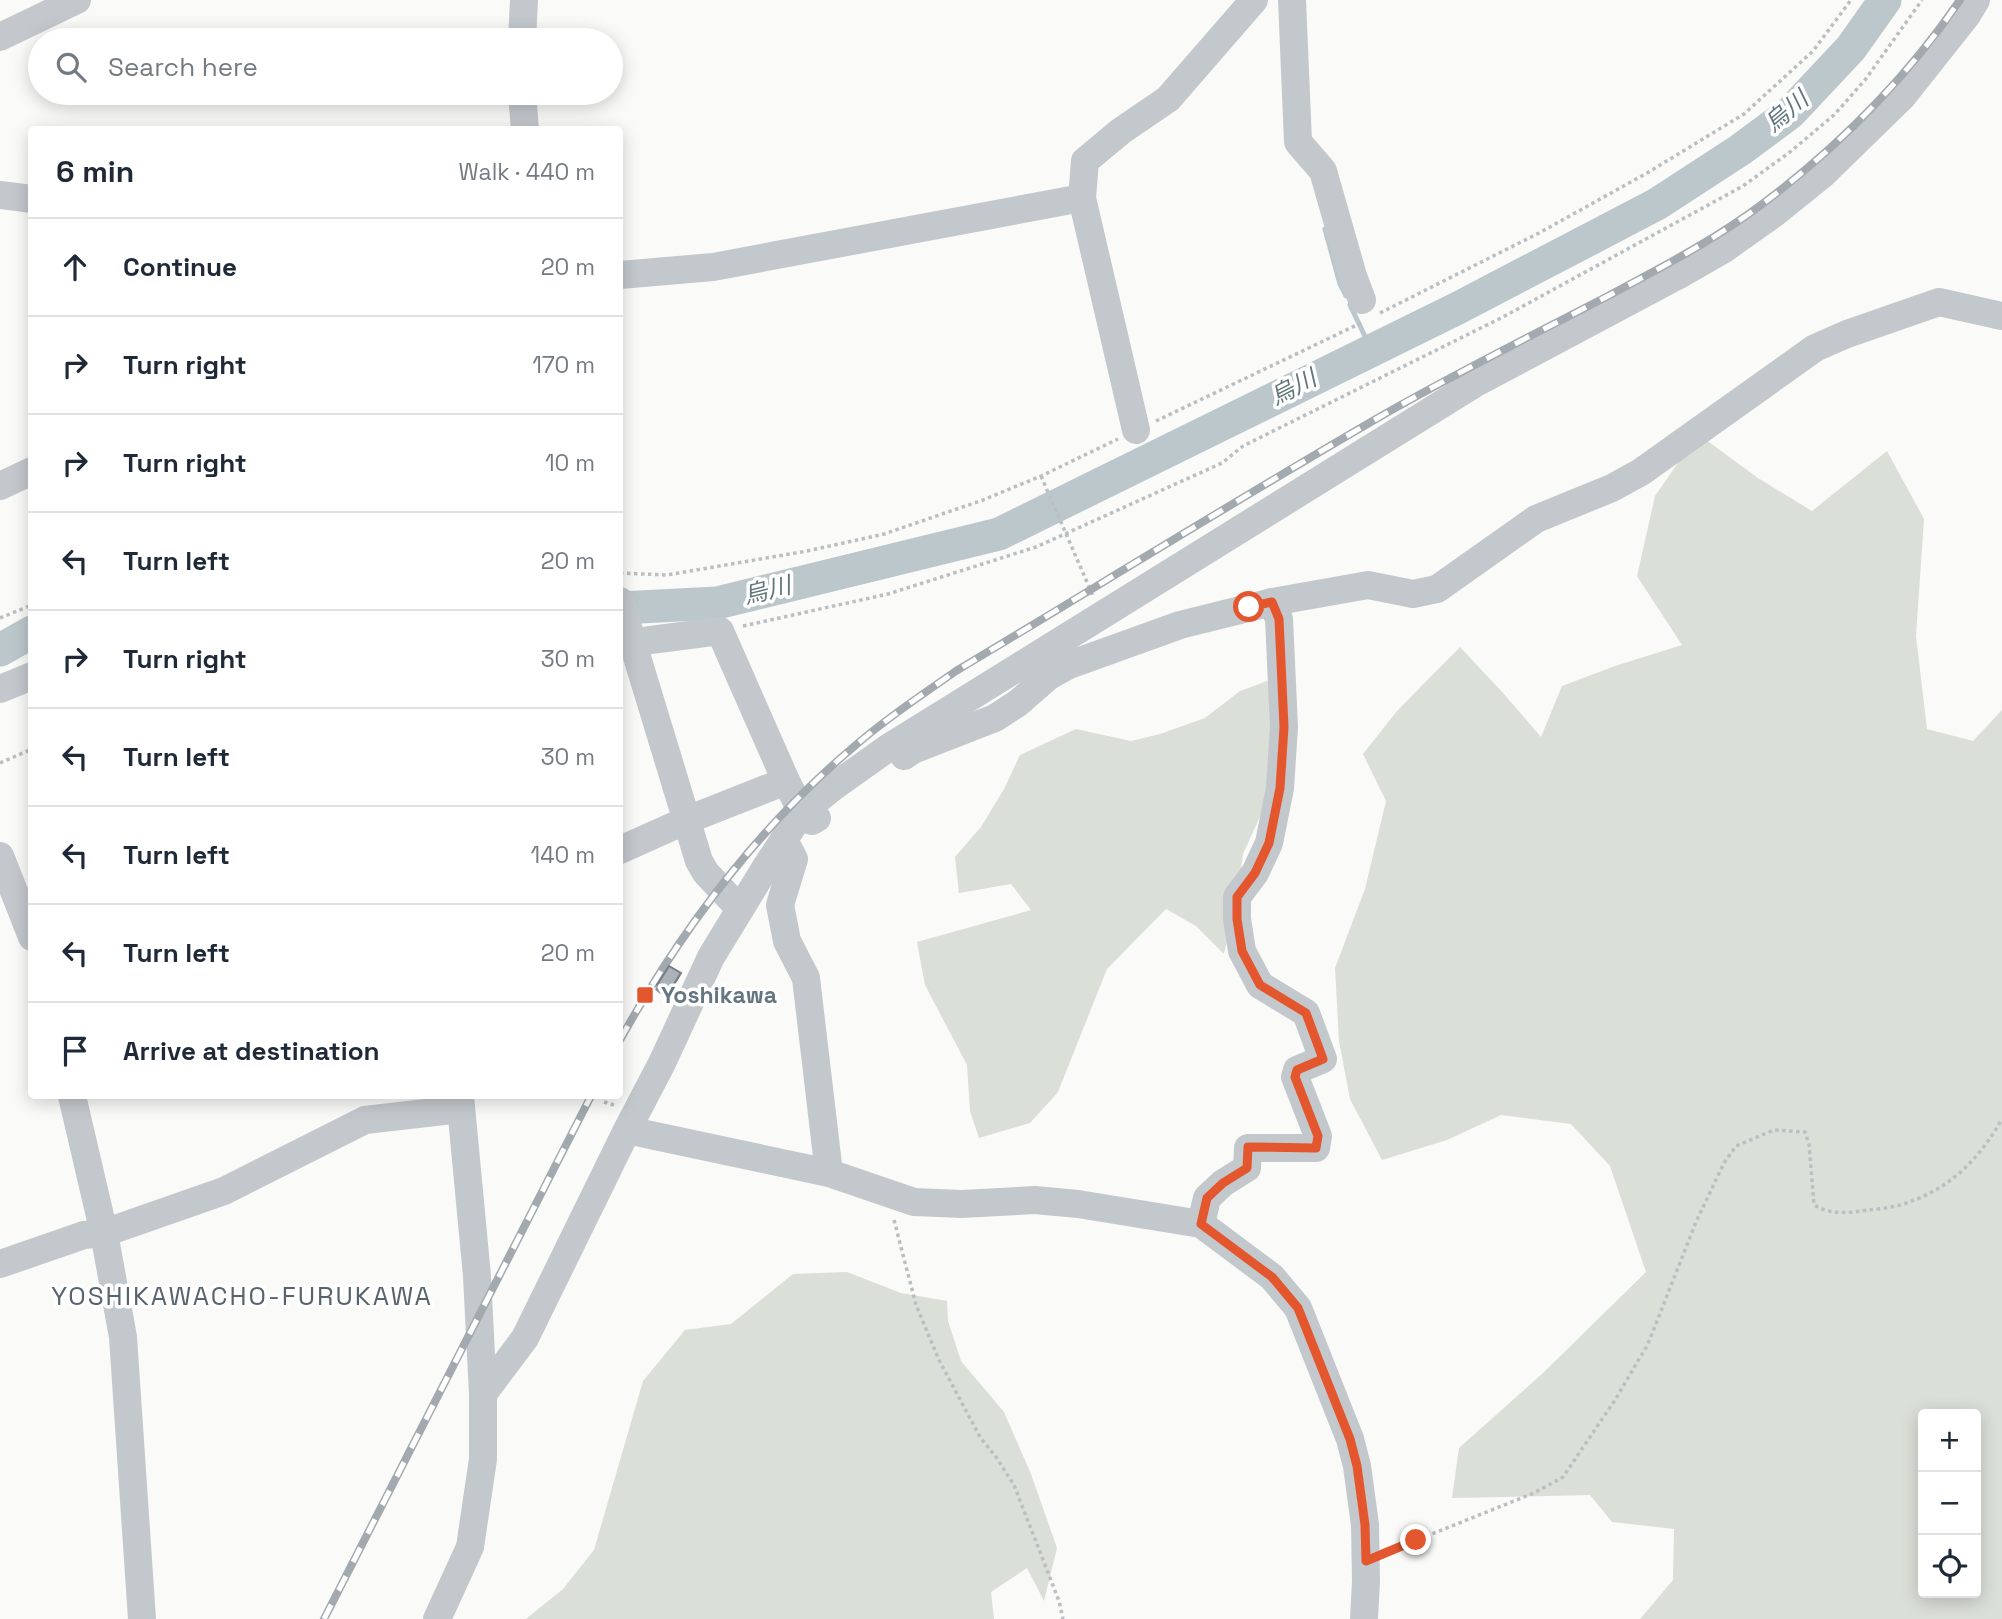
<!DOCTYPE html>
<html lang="en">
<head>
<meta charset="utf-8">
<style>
  :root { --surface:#fff; --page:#f2f2f3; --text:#1f2937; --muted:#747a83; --line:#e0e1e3 }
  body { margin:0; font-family:"Space Grotesk","Noto Sans JP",sans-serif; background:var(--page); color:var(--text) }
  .controls { position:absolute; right:21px; bottom:21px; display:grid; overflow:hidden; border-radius:7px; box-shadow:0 4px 18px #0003 }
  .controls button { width:63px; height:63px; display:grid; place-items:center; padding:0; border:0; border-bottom:2px solid var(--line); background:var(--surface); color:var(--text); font:35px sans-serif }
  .stop { position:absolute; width:21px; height:21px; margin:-16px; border:5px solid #e4572e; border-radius:50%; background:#fff }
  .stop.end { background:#e4572e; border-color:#fff; box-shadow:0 2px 7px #0008 }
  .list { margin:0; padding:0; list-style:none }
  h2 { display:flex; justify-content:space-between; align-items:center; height:91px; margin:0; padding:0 28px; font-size:30px }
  h2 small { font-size:23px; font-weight:400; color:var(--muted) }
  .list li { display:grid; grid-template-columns:46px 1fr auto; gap:21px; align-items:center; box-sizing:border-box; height:98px; padding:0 28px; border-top:2px solid var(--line) }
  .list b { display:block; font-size:26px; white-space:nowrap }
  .list em { font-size:23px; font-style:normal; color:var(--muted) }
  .icon { flex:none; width:38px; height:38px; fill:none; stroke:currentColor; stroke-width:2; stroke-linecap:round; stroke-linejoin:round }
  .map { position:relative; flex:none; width:2002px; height:1619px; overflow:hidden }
  .search { position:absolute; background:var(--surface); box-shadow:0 4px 18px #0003; left:28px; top:28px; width:595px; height:77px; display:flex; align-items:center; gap:18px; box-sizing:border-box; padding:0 24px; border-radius:38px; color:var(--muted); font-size:26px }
  .panel { position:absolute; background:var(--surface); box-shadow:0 4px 18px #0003; left:28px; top:126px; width:595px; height:973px; border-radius:7px }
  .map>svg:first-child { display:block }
  .green { fill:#dadfd7; fill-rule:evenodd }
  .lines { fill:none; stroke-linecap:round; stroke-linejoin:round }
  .stream { stroke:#bbc7cb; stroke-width:5 }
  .river { stroke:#bbc7cb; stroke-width:33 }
  .path { stroke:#bbbfc2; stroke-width:3.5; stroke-dasharray:3.5 3.5; stroke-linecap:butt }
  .minor { stroke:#c3c8cc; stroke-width:28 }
  .rail-casing { stroke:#a2aab0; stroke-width:8 }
  .rail { stroke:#fff; stroke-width:5; stroke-dasharray:16; stroke-linecap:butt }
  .wall { fill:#929a9f }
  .shaded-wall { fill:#777d82 }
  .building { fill:#aab3b9; stroke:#777d82; stroke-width:2 }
  .route { stroke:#e4572e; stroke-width:9 }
  .poi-dot { fill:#e4572e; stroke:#fff; stroke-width:2.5 }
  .labels { text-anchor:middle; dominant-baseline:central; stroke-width:7; stroke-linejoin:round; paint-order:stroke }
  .poi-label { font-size:23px; font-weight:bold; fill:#657683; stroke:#fff; text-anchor:start }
  .water-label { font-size:24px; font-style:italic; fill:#60757c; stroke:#fff }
  .quarter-label { font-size:26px; letter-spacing:2px; fill:#57646e; stroke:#fff }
</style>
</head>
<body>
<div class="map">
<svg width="2002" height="1619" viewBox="0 0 2002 1619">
  <rect width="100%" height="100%" fill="#fafaf8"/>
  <!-- green -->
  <g class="green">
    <path d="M1698,434L1758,478L1812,511L1887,451L1924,519L1916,636L1927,729L1973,741L2002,710V1619H1640L1673,1580L1674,1529L1612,1522L1590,1495L1452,1498L1459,1448L1543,1373L1646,1272L1610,1166L1571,1124L1501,1115L1447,1140L1382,1160L1350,1099L1339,1041L1335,968L1365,889L1386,801L1363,754L1397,711L1460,647L1504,694L1541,737L1562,686L1615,666L1682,645L1637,576L1655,496ZM1923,1414H1976V1593H1923Z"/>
    <path d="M1270,680L1274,735L1269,797L1243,854L1237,897L1224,954L1196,926L1166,909L1107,969L1058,1092L1030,1123L979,1138L970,1111L967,1065L925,985L917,942L1031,910L1011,884L959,893L955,857L981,827L1004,789L1020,755L1076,729L1131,741L1160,734L1205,718L1240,691Z"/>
    <path d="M847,1272L901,1293L947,1301L948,1321L961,1361L1004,1412L1031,1474L1057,1548L1044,1601L1027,1568L991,1592L994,1619H526L563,1589L594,1550L643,1381L685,1330L731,1324L793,1274Z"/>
  </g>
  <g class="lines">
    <!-- stream -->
    <g class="stream">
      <path d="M1325,229L1340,284L1346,296"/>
      <path d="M1350,305L1372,351"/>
    </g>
    <!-- river -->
    <g class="river">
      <path d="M620,608L717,603L999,534L1458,308L1657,204L1740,150L1790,113L1851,48L1885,0"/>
      <path d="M0,650L32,632"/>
    </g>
    <!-- path -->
    <g class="path">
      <path d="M1380,313L1539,233L1647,173L1744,114L1813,51L1851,0"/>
      <path d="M1156,421L1361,323"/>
      <path d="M1041,476L1093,596"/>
      <path d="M620,573L667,575L807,551L884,534L983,500L1041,476L1118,439"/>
      <path d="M0,618L32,605"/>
      <path d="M743,626L888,594L1036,547L1222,463L1243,446L1503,317L1743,186L1790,152L1834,115L1865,80L1922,0"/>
      <path d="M0,763L32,749"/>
      <path d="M604,1102L614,1105"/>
      <path d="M894,1220L916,1305L939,1360L980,1437L996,1457L1014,1485L1059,1601L1063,1619"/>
      <path d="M1387,1552L1534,1493L1563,1477L1615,1400L1648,1344L1696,1222L1724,1163L1736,1146L1774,1130L1805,1132L1809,1144L1814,1205C1831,1215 1849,1213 1868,1210C1878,1209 1890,1208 1900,1205C1948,1191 1978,1161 2002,1119"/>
    </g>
    <!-- minor -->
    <g class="minor">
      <path d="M1292,0L1298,142L1323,171L1353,276L1362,300"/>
      <path d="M0,37L77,0"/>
      <path d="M522,40L524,0"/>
      <path d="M522,93L525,130"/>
      <path d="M0,195L32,199"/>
      <path d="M620,275L713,267L1082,198"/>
      <path d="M1136,430L1082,198L1085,161L1121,131L1168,99L1254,0"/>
      <path d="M0,486L32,471"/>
      <path d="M620,601L699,861L706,873L740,909"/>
      <path d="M620,644L720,631L786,781L802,812L812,821L817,818"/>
      <path d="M0,689L32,676"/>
      <path d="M904,756L913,750L995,718L1018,703L1049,676L1069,665L1180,625L1272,602L1368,585L1413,594L1437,589L1536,519L1612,488L1641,472L1815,348L1847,334L1939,302L2002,316"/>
      <path d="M784,840L794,859L780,905L787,941L806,978L829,1173"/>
      <path d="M620,850L687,820L786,781"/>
      <path d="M0,856L32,937"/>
      <path d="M72,1096L104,1233L123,1337L142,1619"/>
      <path d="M460,1096L477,1276L483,1394"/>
      <path d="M627,1130L829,1173L914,1202L962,1204L1035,1200L1078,1204L1201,1224L1272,1277L1298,1308L1350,1439L1357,1466L1365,1525L1366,1581L1364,1619"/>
      <path d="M1201,1224L1207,1198L1223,1183L1247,1168L1248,1148H1316L1318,1136L1295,1077L1297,1070L1323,1059L1306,1013L1260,985L1242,951L1237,919V897L1255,873L1269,843L1280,788L1284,727L1279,619L1272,602"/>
      <path d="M0,1264L84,1235L104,1233L224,1191L365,1120L461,1109"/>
      <path d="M437,1619L470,1547L483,1459V1394L525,1338L627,1130L662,1063L711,957L764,870L802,812L833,787L888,748L1474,384L1677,276L1724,249L1772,215L1823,174L1902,97L1967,15L1976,0"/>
    </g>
    <!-- rail casing -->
    <g class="rail-casing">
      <g id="rail">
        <path d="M620,1040C680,932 755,831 850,750C883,721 920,696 956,671C1096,587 1235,501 1376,419C1452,375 1531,336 1608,296C1660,268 1713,241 1761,205C1837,148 1906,79 1960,0"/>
        <path d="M324,1619L591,1096"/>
      </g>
    </g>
    <!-- rail -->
    <use href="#rail" class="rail"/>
  </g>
  <!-- wall -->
  <path class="wall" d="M679,978L666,998L655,990L657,985Z"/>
  <!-- shaded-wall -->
  <path class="shaded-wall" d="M681,973L679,978L666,998L668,993Z"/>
  <!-- building -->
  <path class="building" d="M669,966L681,973L668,993L657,985Z"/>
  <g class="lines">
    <!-- route -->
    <path class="route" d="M1249,607L1272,602L1279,619L1284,727L1280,788L1269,843L1255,873L1237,897V919L1242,951L1260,985L1306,1013L1323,1059L1297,1070L1295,1077L1318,1136L1316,1148L1248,1147L1247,1168L1223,1183L1207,1198L1201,1224L1272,1277L1298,1308L1350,1439L1357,1466L1365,1525L1366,1561L1416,1540"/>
  </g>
  <!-- markers -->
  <rect class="poi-dot" x="636" y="986" width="18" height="18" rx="3.5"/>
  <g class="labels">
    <!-- poi labels -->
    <g class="poi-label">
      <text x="661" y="995">Yoshikawa</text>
    </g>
    <!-- water labels -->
    <g class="water-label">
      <text transform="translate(1786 111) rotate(-40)">烏川</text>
      <text transform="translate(1293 387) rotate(-27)">烏川</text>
      <text transform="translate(767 590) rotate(-14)">烏川</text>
    </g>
    <!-- quarter labels -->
    <g class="quarter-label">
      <text x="242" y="1296">YOSHIKAWACHO-FURUKAWA</text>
    </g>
  </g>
</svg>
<div class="controls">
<button>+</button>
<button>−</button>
<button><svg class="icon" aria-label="locate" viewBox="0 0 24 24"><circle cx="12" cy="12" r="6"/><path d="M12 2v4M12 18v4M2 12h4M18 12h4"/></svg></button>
</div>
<div class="stop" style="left:1249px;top:607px"></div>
<div class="stop end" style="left:1416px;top:1540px"></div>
<div class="search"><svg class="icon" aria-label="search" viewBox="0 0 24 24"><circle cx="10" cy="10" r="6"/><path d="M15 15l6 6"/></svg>Search here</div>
<section class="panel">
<h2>6 min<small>Walk · 440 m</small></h2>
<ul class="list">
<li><svg class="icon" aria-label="ahead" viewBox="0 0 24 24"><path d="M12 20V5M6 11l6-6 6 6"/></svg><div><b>Continue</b></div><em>20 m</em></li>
<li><svg class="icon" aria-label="right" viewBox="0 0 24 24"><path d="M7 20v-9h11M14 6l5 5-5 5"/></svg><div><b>Turn right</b></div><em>170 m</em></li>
<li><svg class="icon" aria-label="right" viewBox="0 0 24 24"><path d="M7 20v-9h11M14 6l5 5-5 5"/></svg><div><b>Turn right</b></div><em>10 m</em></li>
<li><svg class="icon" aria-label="left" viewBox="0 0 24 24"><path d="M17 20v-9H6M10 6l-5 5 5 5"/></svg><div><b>Turn left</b></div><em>20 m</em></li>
<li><svg class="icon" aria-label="right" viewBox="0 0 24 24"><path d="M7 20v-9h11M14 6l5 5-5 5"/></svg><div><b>Turn right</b></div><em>30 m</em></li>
<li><svg class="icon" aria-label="left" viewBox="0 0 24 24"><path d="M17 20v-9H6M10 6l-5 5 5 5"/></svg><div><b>Turn left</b></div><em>30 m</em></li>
<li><svg class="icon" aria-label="left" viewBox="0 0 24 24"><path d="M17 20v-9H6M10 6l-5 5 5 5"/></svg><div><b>Turn left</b></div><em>140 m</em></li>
<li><svg class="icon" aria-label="left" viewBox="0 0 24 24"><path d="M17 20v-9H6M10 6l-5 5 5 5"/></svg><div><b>Turn left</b></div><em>20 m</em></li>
<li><svg class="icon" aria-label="arrive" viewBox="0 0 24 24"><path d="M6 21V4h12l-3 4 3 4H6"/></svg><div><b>Arrive at destination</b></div></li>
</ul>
</section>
</div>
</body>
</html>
